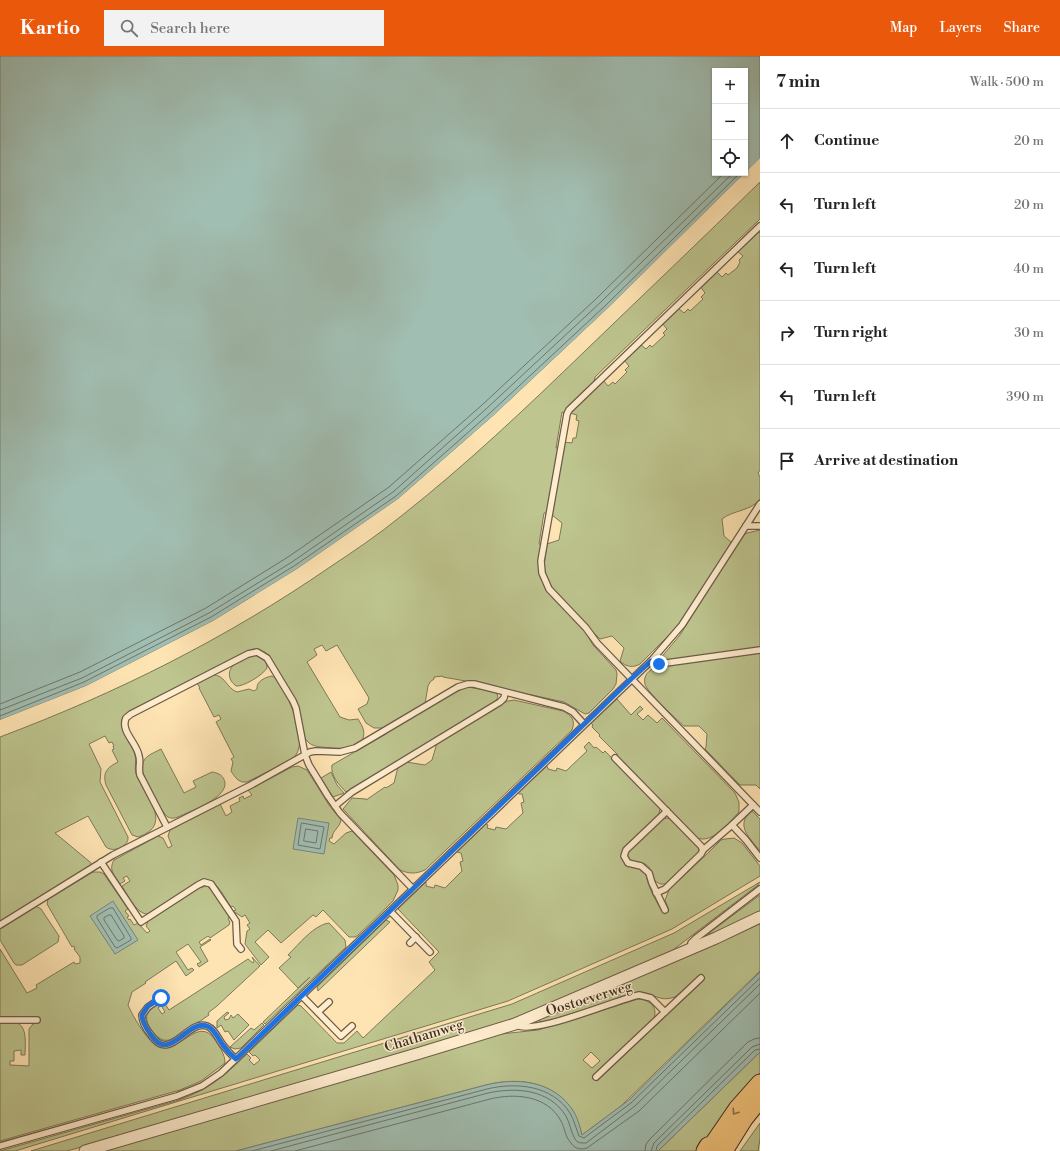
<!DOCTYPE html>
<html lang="en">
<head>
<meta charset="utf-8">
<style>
  :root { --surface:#fff; --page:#f2f2f2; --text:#222; --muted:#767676; --line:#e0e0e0; --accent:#ea580c }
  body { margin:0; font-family:"Libre Bodoni",serif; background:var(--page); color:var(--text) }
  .controls { position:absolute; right:12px; top:12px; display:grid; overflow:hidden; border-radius:0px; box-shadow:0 1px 3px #0004 }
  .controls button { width:36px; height:36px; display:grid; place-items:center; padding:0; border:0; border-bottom:1px solid var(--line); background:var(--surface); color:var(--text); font:20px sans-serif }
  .stop { position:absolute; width:12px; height:12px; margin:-9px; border:3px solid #1a73e8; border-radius:50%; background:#fff }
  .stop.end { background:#1a73e8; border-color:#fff; box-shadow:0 1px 4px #0008 }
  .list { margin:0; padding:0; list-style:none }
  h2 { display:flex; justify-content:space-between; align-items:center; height:52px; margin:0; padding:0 16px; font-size:17px }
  h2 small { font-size:13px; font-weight:400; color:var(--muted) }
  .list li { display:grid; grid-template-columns:26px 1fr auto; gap:12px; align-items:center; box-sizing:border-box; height:64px; padding:0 16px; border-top:1px solid var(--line) }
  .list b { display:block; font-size:15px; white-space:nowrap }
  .list em { font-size:13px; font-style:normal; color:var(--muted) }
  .icon { flex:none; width:22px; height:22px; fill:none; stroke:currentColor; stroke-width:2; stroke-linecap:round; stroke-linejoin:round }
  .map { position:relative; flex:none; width:760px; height:1095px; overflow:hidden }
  header { display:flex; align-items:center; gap:24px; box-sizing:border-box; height:56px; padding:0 20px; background:var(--accent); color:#fff }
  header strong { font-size:19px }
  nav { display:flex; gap:22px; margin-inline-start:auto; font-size:14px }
  .search { width:280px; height:36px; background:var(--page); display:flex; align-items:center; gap:10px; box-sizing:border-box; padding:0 14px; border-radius:0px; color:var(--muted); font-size:15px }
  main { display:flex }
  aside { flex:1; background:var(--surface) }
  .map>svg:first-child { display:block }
  .green { fill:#bec58f; stroke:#7d795a; fill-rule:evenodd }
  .water { fill:#a1beb2; stroke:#79847a; fill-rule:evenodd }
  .pier { fill:#ffe4b3 }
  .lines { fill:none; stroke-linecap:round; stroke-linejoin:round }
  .shore { stroke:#6e766c; stroke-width:1 }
  .service-casing { stroke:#6d5b49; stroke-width:8 }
  .minor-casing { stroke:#6d5b49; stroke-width:13 }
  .primary-casing { stroke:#3c2d26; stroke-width:19 }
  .service { stroke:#ffedce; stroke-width:5.5 }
  .minor { stroke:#ffedce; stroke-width:11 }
  .primary { stroke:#f0c27a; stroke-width:17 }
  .oneway { stroke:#8d704c }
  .route { stroke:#1a73e8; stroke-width:5 }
  .labels { text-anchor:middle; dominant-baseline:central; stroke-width:3; stroke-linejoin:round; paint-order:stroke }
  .street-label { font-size:14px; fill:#3c2d26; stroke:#ffedce }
</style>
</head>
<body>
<header>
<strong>Kartio</strong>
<div class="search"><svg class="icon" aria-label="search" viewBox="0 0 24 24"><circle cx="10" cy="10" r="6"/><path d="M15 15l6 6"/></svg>Search here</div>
<nav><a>Map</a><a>Layers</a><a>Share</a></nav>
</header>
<main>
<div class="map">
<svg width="760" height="1095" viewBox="0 0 760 1095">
  <rect width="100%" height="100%" fill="#ffe4b3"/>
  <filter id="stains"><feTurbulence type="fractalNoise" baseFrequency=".005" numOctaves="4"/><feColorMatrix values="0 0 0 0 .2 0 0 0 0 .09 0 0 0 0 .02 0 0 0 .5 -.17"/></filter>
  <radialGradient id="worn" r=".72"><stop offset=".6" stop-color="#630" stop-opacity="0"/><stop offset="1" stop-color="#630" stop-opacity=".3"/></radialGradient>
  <!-- green -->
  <g class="green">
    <path d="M760,126V163L595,321L594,326L573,346L566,357L562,356L556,392H558L547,457H544L539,488L542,489L539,515L544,529L550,538L584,574L593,589L616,614L617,618L616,628L613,633L589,657L585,658L564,646L477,627L443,621V620L434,621V623L430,626L428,630L425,648L384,672H374L366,667L358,653L367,648L369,642L337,589L326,595L322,589L314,593L317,599L307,606L340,661L349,664L358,663C363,671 366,676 362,685C355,691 342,693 333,692C325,691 316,692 309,687C300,679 302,663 298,652C295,644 271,601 266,597C260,593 255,593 248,595L129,655C112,668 132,684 135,699C137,705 134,712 136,718C144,739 175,769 138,781L132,779L106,729C102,716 108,711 118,706L112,694L114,693L113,690H114L112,686L109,687L105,680L89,688L101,713L100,726L128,781C129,791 113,797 106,791L88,760L55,777L90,806L92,809L0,866V681C117,637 227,582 330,511C354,495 378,479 400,461C465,410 525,353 585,295C643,239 702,183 760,126Z"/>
    <path d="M758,175L760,177V414L758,417L760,421V443C752,455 733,454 722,463L724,480L731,486V488L681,567L640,608C633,612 626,611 620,605L624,592L612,580L600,583L558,541L548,527L544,510L547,488L559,484L562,467L552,459L564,386L572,387L573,382H576L579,365L576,364L577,359L570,357L575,351L603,324L608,330L613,326L615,328L627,316L625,314L629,310L624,304L640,288L646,293L650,289L652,291L665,279L663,277L667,273L662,267L678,252L684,257L688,253L690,255L703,243L701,241L705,237L700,230L716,215L722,221L726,217L728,219L737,212L740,206L739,204L743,200L737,195Z"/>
    <path d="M760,474V591L668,605H661L659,604L680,579L742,480L747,477Z"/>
    <path d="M760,596V733L756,729H740L705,693L706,691L707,678L699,670H684C676,663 647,636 645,628C643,619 649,614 657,611Z"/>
    <path d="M251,599C259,598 267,604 267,612C263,619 243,631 236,630C233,627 231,626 230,622C226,609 242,604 251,599Z"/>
    <path d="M212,619C225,618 226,632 237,636L249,633L254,635L257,633C256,625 266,621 272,620L275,622C287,635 303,674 299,691C298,697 295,701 291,704L247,726C238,727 235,721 231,715L233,706L231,703L234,701L216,666L221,663L219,659L214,661L199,632H200L197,627Z"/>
    <path d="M467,631L494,635L497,638L498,641L495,646L346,736C339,729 330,719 332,709L386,678L388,676L453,637Z"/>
    <path d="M617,643L631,659L640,650L643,653L637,658L643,664L648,659L657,667L662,662L735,737L739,746V756C729,767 711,790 695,781L617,700L618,699L599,680L600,679L592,671L593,669L591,667Z"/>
    <path d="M514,644L563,655C571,659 576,664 572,674L425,814C416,818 409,818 400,814L343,753L352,742L366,743V744L385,731L386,732L394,727L398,711L406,706L425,709L432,704L437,687L500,649L508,645Z"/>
    <path d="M589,686L594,692L596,691L603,697L605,695L660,752L659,759L622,801C626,815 634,807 641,813C648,818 646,823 649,829C652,839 658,848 663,857L669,854L665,844L669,834L709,796L721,784L725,783L734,782L742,787L760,810V820L672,873L508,945L15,1095H0L172,1046C206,1036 222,1022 247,998L251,1002L249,1004L254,1009L260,1004L255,999L253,1000L249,996L298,949L301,950L337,987H344L357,975L363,982L435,914L429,906L439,896L398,853L426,826V830L434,832L435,829L445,832L462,815L460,806L463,805L461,797L457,796L486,768L488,769L487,772L495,774L496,771L506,773L523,757L521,747L524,746L522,738H519L518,737L547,710L548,713L556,715L557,712L566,715L587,695L584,691Z"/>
    <path d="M161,693L184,737L196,731L193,725L212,716C219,717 224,720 225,727C226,743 190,755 178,761C175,762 172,763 168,761C161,757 145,723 142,714C142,700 150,699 161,693Z"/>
    <path d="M298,710L307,714L329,749L341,764C339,773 333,773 332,782H330L329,785L334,788L346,777L352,775L394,819L398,829V834L393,845L357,880L355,881H349L323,854L316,861L313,859L281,887L268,874L255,886L269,901L261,909L245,888L247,875L250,873L247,869L250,867L245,859L242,861L233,855L236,854L233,850L231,851C223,840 216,821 201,824L148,858C137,859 127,838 122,830L130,825L127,820L123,822L125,825L120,828C115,820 108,814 114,804L158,780L163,782L168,792L172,790L168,780L170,774L220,748L226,760L232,756L230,750L240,745L239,742L243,740L244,743L252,739L248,734L292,711Z"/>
    <path d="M331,716L337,729L344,737L333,741L321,722Z"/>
    <path d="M752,755L760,763V795C750,782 734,769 752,755Z"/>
    <path d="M667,762L672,764L699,792L700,795L665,828H660L655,825C652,819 651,811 645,808C639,805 624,808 628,795L662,763Z"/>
    <path d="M93,816H100L104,818L128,853L125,855L129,860L127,861L129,864L130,863L134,869L138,867L147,877L150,875L146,870L148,865L199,832L207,830L216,839L229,860V863H228L230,866L229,869L210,882L208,880L199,886L201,889L210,883L211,884L200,891L208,905L199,911L197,908L201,906L188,888L176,896L188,914L192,912L194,914L186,920L176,905L145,926L146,927L132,936L128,949C132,959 149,988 159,991C179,999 198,958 215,984C220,992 225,998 225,1007L201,1025L180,1034L0,1085V967C5,967 11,966 16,967C28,969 25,990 25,999H21V994L14,995V1005H10V1009L29,1010V973L33,968L38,966V962H0V893L27,937L37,932L36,929L74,906L75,908L80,907V901L74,893L75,892L74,890L72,891L47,848L48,843Z"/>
    <path d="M760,826L758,829L669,897L529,958L463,981L67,1095H31L512,948L674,877Z"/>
    <path d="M760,839V856L709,879V877Z"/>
    <path d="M36,850L41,853L59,880L58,886L22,909H16L14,907L0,884V872Z"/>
    <path d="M386,864L390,866L318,935L317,931Z"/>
    <path d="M760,866V915L621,1050L582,1079C571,1031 530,1018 486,1029L236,1095H100L501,978L538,974L638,943C649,943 658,951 654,962L593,1020L597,1025L704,924L700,920L675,941C658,947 654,936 638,936L545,966H540L539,964ZM591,996L600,1005L592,1012L583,1004Z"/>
    <path d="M329,867L345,884L346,891L265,968L263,966L310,921L298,932L279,912L291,901L288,899C299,888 314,869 329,867Z"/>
    <path d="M252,901L260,910L217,950L208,957L209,959C200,965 177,982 169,984C158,987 144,969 147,959C149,953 156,950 161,947L162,949L158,952L162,958L165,956L162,951L165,949L163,945L169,954L248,903L253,907L254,905Z"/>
    <path d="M227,956L229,957L224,961L225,964L229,963L231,959L233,962L238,958L249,969L234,984L228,975L225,976L221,969L217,972V965Z"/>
    <path d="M262,967L264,969L241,992L235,993L230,991L251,972L254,974Z"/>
    <path d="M760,996V1017L743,1034L700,1095H658Z"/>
    <path d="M760,1067V1083L758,1095H740Z"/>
  </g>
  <!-- water -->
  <g class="water">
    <path d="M0,0H760V102L608,252L493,360L398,443L297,513L213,565L86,630L0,664ZM715,15H745V117H715Z"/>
    <path d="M298,762L329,767L324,798L293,793Z"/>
    <path d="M113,845L138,884L115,898L90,860Z"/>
    <path d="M760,916V996L658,1095H236L486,1029C518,1021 555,1025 574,1056C578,1063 580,1071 582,1079L629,1044Z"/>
  </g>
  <!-- pier -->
  <path class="pier" d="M760,102V105L610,253L494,361L399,444L298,515L214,567L87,632L0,666V664L86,630L213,565L297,513L398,443L493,360L608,252Z"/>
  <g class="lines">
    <!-- shore -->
    <g class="shore">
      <path d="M0,648L80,616L206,552L288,501L389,431L482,349L598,241L724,117"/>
      <path d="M0,654L82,622L209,557L292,506L393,436L486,353L602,245L733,117"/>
      <path d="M0,660L84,626L211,561L294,510L396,440L490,357L606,249L740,117"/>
      <path d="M302,767L324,771L320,793L298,789L301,769Z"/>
      <path d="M306,773L318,775L316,787L304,785Z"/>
      <path d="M110,852H113L131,882V884L117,892L115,891L97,862V860Z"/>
      <path d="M109,859H111L124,880V882L119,885L117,884L104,864V862Z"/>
      <path d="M252,1095L487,1033C516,1026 552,1029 570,1057C574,1064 576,1072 579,1080L584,1082L631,1047L760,922"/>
      <path d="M271,1095L488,1037C516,1031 549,1033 566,1060C570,1067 571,1077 575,1083C577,1087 581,1087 586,1087L635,1050L760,928"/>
      <path d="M295,1095L490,1043C515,1037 547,1039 561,1065C565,1072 565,1081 571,1087C575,1093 581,1094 587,1092L639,1055L760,937"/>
      <path d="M645,1095L646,1088L650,1083L748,986L754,983L760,982"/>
      <path d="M651,1095L654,1087L752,991L760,988"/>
      <path d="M656,1095L657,1090L755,994L760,993"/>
    </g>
    <!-- service casing -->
    <g class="service-casing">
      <g id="service">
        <path d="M760,170L569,354L567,358L541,505L542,517L549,533L586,572L597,587L760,756"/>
        <path d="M746,470H760"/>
        <path d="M651,605L659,608L760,594"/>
        <path d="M615,702L701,790L703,794"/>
        <path d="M335,750L352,736L500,646L504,642L505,637"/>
        <path d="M732,769L746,784L760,802"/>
        <path d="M167,771L140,719C138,712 141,706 139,700C137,687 120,675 126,662L131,658L248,598L257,596L267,602L293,645L296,652L305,699L309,709L328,740L340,757L413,833"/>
        <path d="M101,806L141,866L198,829L204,826L211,828L236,865L237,888L241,893"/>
        <path d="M656,837L665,833L701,798L703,794L732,769L753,749"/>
        <path d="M665,854L652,827L649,817L641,810L628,807L624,800L626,794L667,755"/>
        <path d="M390,855L430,896"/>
        <path d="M0,869L113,799L251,729L310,696L316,695L340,696L355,692L458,631L468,628H474L564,651L573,656L584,668"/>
        <path d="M410,887L416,881"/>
        <path d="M691,893V887L695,883L760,833"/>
        <path d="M302,940L341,980L352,970"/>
        <path d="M161,942L148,951L142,959C142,967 146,973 151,979C170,1008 187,963 207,970C215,973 218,983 223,989C227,994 231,999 236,1003"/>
        <path d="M318,956L329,946"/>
        <path d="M0,964H37"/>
        <path d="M515,968C529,982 618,943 639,939L651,942L665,956"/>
        <path d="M596,1021L701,922"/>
        <path d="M0,1090L177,1040L202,1030L221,1017L651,605L682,569L760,448"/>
      </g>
    </g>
    <!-- minor casing -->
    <g class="minor-casing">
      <path id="minor" d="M85,1095L420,997L515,968L716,882L760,861"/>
    </g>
    <!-- primary casing -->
    <g class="primary-casing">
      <g id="primary">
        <path d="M705,1095L708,1090L713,1088L737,1053L760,1027"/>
        <path d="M724,1095L744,1063L760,1043"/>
      </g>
    </g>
    <!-- service -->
    <use href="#service" class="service"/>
    <!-- minor -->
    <use href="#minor" class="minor"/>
    <!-- primary -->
    <use href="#primary" class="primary"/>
  </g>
  <!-- one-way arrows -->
  <defs><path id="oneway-chevron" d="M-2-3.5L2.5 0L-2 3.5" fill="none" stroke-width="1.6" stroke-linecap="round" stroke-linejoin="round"/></defs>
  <use class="oneway" href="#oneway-chevron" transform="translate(735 1056) rotate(124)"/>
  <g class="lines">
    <!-- route -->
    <path class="route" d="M161,942L148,950L142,959C142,967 147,973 151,979C170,1008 187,963 207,970C215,973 218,983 223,989C227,995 231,999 236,1003L631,623L651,605L659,608"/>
  </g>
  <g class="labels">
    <!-- street labels -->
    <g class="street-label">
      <text transform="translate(589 943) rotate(-17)">Oostoeverweg</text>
      <text transform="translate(424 980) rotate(-17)">Chathamweg</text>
    </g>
  </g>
  <rect width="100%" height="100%" filter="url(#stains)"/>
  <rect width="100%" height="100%" fill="url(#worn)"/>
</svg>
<div class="controls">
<button>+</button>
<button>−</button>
<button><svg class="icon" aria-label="locate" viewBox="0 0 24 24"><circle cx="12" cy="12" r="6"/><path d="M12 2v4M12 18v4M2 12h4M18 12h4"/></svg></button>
</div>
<div class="stop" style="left:161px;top:942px"></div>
<div class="stop end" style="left:659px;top:608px"></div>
</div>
<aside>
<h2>7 min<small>Walk · 500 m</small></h2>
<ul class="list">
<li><svg class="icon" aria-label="ahead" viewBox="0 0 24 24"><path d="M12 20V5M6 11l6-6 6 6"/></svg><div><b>Continue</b></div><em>20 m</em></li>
<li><svg class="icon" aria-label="left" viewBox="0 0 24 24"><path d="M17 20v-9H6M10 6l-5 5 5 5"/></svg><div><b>Turn left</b></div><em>20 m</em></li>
<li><svg class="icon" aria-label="left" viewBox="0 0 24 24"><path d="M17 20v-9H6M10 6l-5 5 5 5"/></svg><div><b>Turn left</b></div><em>40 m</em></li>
<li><svg class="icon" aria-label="right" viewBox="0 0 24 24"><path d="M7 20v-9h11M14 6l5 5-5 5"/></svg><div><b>Turn right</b></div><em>30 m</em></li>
<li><svg class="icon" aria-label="left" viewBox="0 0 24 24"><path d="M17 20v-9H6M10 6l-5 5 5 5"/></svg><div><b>Turn left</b></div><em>390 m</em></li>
<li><svg class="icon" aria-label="arrive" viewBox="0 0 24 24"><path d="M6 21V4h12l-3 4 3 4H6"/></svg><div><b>Arrive at destination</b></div></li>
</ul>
</aside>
</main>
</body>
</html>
